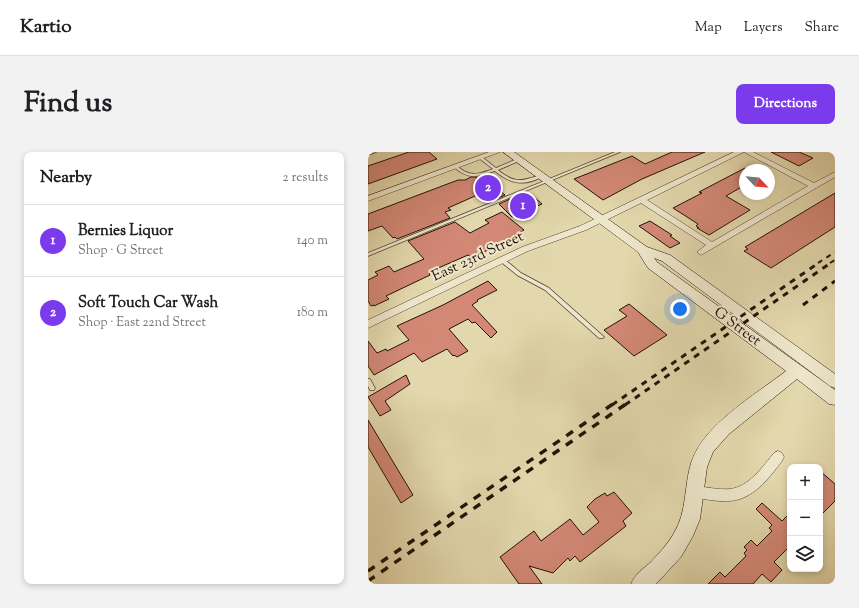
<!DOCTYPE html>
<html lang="en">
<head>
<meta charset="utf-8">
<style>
  :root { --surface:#fff; --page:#f2f2f2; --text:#202124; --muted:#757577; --line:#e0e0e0; --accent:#7c3aed }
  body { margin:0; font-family:"Sorts Mill Goudy",serif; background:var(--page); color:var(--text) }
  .controls { position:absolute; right:12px; bottom:12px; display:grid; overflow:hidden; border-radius:8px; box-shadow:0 2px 6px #0003 }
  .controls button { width:36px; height:36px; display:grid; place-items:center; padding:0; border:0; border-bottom:1px solid var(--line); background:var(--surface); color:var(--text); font:20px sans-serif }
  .compass { position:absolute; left:371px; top:12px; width:36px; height:36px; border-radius:50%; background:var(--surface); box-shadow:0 2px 6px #0003; rotate:116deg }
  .you { position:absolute; left:312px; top:157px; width:14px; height:14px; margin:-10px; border:3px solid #fff; border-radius:50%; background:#1a73e8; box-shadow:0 0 0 6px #1a73e833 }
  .badge { display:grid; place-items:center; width:26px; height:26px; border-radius:50%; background:var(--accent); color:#fff; font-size:13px; font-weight:700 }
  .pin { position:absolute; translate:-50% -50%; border:2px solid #fff; box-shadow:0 1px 4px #0006 }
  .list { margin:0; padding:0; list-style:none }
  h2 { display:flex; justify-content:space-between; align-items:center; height:52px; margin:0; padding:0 16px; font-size:17px }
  h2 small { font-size:13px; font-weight:400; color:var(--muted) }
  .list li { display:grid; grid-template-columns:26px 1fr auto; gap:12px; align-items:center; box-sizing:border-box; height:72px; padding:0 16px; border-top:1px solid var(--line) }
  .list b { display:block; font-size:15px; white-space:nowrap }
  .list p { margin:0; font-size:13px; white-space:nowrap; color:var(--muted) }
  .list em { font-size:13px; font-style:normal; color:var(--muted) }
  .icon { flex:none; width:22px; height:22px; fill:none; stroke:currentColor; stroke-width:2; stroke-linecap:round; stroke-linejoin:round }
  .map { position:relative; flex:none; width:467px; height:432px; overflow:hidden; border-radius:8px }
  header { display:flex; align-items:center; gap:24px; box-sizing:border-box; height:56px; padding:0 20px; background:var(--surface); border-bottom:1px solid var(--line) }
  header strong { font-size:19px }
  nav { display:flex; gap:22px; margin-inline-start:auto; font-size:14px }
  .intro { display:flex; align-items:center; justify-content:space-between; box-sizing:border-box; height:96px; padding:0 24px }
  h1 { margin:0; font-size:28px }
  .button { padding:10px 18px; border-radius:8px; background:var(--accent); color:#fff; font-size:14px; font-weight:700 }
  main { display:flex; gap:24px; padding:0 24px }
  aside { flex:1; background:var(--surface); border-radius:8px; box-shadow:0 2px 6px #0003 }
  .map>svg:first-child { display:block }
  .building { fill:#d38876; stroke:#241008 }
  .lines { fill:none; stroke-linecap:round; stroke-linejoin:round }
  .lane-casing { stroke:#544231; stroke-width:1.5 }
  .street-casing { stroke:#544231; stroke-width:1 }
  .secondary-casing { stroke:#241008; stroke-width:1 }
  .lane { fill:#ede6ca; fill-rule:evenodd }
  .street { fill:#ede6ca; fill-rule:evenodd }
  .secondary { fill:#ede6ca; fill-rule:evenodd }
  .rail-far2 { stroke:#241008; stroke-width:2; stroke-dasharray:5 5; stroke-linecap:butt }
  .rail-far1 { stroke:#241008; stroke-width:3; stroke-dasharray:6 6; stroke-linecap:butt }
  .rail { stroke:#241008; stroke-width:3.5; stroke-dasharray:8 8; stroke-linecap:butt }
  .labels { text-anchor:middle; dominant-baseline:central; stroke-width:4; stroke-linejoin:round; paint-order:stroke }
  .street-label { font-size:15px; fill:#241008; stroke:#ede6ca }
</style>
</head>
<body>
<header>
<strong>Kartio</strong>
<nav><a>Map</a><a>Layers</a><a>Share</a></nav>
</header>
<div class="intro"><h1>Find us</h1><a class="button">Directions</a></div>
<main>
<aside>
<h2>Nearby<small>2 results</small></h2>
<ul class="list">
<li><span class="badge">1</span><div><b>Bernies Liquor</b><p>Shop · G Street</p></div><em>140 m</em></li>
<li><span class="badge">2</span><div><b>Soft Touch Car Wash</b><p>Shop · East 22nd Street</p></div><em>180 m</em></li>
</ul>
</aside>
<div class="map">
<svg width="467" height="432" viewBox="0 0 467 432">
  <rect width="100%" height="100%" fill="#e3d8ad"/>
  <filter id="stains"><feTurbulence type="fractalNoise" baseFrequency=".005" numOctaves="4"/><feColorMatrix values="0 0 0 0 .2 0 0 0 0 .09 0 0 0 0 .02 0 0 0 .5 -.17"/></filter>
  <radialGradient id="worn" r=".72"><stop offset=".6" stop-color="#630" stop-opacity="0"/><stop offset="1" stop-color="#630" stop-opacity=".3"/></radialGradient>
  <!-- building -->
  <g class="building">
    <path d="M41,0H61L69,7L0,32V14Z"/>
    <path d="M304,0H337L274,27L235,48L206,27L264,4L277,12Z"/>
    <path d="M403,0H431L445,6L431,14Z"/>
    <path d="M377,16V33L358,44L382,58L341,83L329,76H331L328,74L330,72L305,56L334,41L331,40Z"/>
    <path d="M103,25H108L112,29L117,27L137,43L126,48L116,40L80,56L83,58L77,60L82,66L29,87L27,85L25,86L14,74L0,79V62L90,28H97Z"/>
    <path d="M467,41V75L403,116L376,99L380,97L377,95Z"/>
    <path d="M165,44L174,52L144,65L131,52L142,47L148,52Z"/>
    <path d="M134,60L156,78L151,81L152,82L104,106L100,103L68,117L61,122L62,123L18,144L21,147L6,154V153L3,154L0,149V128L10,123L7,120L21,114L26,120L56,107L40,89L87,70L102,81L121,71L117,68Z"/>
    <path d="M282,69L304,83L302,84L312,91L302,96L271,74Z"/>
    <path d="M120,129L129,138L109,148L110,149L104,153L129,180L123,186L107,170L104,171L100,167L81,177L100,199L89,205L86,203L85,204L79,197L54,210L46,201L6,223L0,214V189L9,201L18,197L19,199L41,188L29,174L75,153Z"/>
    <path d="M261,152L299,183L266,204L236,178L259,164L251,158Z"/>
    <path d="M38,223L42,232L17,249L23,258L12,264L0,245Z"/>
    <path d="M0,268L45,343L33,351L0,295Z"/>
    <path d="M452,319L467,332V349L452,364Z"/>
    <path d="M246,340L264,361L255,369L258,374L212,410L207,404L202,409L200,406L185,421L161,414L174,432H151L132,405L166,379L173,389L202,367L215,383L231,370L219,355L227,347L237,341L239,344Z"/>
    <path d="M394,351L414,369L422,361V394L406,410L414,418L403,430L394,422L385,432H340L352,420L357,425L378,404L376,401L379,398L376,395L383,388L389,394L404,379L401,376L404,373L388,357Z"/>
  </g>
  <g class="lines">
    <!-- lane casing -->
    <g class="lane-casing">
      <g id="lane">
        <path d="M2,0H8L0,3V1Z"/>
        <path d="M247,0H252L0,104V101Z"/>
        <path d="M112,5H114L128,16L149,7H151V9L130,18C147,32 153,29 173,23L175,24C157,35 142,32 127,19C110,25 100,28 86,15L89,14C92,16 95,19 98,20C106,24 117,20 125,17L112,7Z"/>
        <path d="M132,107H136L153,121L181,136L235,184L236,185L235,186H231L177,138L149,123L132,109Z"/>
        <path d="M0,227H2L7,236L6,238H2L0,234Z"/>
      </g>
    </g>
    <!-- street casing -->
    <g class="street-casing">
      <g id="street">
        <path d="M121,0H132L0,49V44Z"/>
        <path d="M366,0H376L279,48L344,90L440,34L376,0H385L446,31L467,20V25L333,103L329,100L338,93L273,51L218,78L160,99L0,176V168L154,95L212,74Z"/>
        <path d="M410,299L414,301L416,305L414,309C401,326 385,348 361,349C350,350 338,347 327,346L322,344L320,340L322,336L327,334C338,335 351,338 362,337C381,335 395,314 406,301Z"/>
      </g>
    </g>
    <!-- secondary casing -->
    <g class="secondary-casing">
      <path id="secondary" d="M135,0H146L279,95L302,103L467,222V236L462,234L294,109L286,106L289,110L467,238V253L461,252L429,227L361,282L345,300L339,315L332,367L325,384L313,405L288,432H263C267,422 275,417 283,410C291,401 300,392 306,381C319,360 316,334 323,311C335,273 387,243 418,219L280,116L270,100Z"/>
    </g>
    <!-- lane -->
    <use href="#lane" class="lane"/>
    <!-- street -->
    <use href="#street" class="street"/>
    <!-- secondary -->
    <use href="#secondary" class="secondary"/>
    <!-- rail-far2 -->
    <g class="rail-far2">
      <path d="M450,111L467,100"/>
      <path d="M462,111L467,108"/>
    </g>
    <!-- rail-far1 -->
    <g class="rail-far1">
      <path d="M435,153L467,129"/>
      <path d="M244,253L452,110"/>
      <path d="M257,253L464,110"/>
    </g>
    <!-- rail -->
    <g class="rail">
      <path d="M0,419L245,252"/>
      <path d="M0,429L258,252"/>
    </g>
  </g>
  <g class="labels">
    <!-- street labels -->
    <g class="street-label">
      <text transform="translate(110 105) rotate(-25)">East 23rd Street</text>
      <text transform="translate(369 175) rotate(37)">G Street</text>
    </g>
  </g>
  <rect width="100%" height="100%" filter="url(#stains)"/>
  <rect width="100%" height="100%" fill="url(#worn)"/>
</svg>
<div class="controls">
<button>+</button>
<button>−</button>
<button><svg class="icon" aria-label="layers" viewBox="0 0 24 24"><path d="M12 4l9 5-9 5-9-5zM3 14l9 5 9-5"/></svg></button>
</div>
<svg class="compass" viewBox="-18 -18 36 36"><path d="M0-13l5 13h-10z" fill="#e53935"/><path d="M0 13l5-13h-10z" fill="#757577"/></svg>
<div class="you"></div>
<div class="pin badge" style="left:155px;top:54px">1</div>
<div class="pin badge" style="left:120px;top:36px">2</div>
</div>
</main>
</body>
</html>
